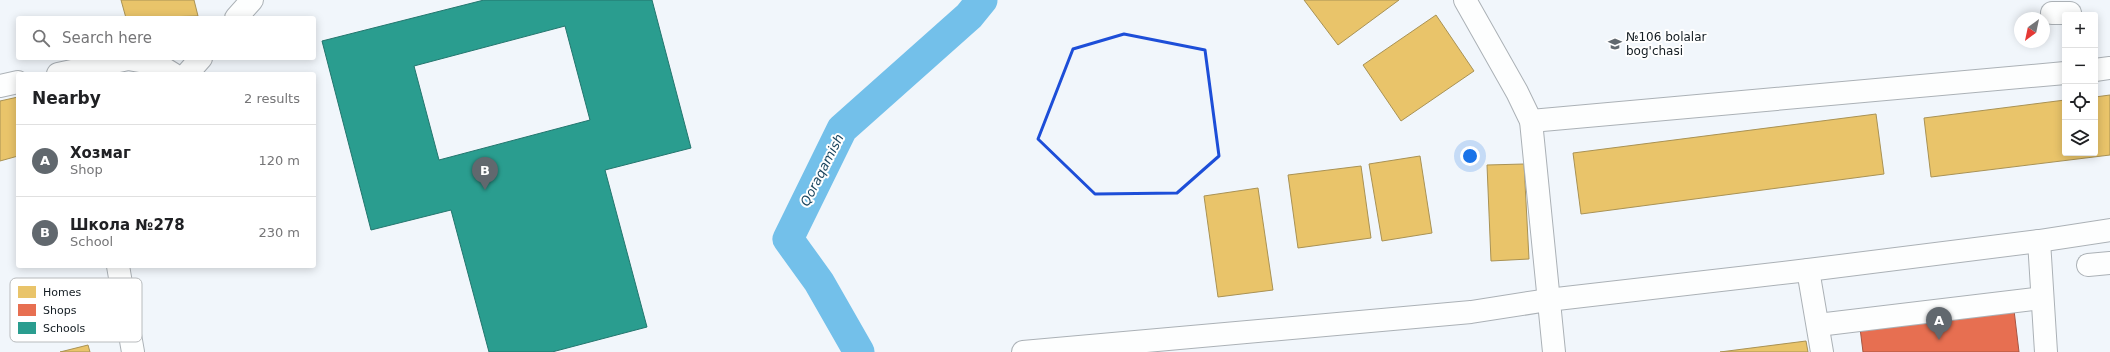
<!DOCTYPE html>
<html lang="en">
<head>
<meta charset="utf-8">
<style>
  :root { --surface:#fff; --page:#f2f2f2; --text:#202124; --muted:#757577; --line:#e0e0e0; --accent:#61686e }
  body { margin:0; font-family:"DejaVu Sans",sans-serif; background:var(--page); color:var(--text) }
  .controls { position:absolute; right:12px; top:12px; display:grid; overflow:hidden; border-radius:4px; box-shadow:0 2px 10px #0003 }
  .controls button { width:36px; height:36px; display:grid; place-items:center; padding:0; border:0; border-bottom:1px solid var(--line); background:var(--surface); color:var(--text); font:20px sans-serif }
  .compass { position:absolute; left:2014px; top:12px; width:36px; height:36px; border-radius:50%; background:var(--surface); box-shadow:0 2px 10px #0003; rotate:213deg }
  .you { position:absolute; left:1470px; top:156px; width:14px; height:14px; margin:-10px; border:3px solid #fff; border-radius:50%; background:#1a73e8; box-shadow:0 0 0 6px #1a73e833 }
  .badge { display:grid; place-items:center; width:26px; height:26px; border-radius:50%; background:var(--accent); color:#fff; font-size:13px; font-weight:700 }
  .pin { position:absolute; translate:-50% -33px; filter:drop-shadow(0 1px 2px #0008) }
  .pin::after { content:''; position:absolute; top:21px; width:14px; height:12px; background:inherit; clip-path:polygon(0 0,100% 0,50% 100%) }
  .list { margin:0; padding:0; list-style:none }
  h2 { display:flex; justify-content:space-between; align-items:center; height:52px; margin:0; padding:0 16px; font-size:17px }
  h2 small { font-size:13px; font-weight:400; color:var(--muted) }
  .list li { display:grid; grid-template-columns:26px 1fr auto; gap:12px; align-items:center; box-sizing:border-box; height:72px; padding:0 16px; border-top:1px solid var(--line) }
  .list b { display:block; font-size:15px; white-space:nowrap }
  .list p { margin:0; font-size:13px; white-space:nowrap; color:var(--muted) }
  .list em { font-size:13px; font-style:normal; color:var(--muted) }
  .icon { flex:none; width:22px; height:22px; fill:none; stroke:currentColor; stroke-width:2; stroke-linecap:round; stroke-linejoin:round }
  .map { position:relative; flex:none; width:2110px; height:352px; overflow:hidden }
  .search { position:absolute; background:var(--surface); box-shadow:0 2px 10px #0003; left:16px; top:16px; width:300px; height:44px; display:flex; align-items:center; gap:10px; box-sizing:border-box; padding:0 14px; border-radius:4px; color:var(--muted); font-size:15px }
  .panel { position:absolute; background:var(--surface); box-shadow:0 2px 10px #0003; left:16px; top:72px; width:300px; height:196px; border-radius:4px }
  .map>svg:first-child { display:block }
  .homes { fill:#e9c46a; stroke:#a99254 }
  .shops { fill:#e76f51; stroke:#a75643 }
  .schools { fill:#2a9d8f; stroke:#23766e; fill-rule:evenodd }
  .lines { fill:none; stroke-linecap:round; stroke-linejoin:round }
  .canal { stroke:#73c0ea; stroke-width:31 }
  .minor-casing { stroke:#abb1b6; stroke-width:24 }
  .minor { stroke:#fdfefe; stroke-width:22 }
  .marked { fill:none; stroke:#1d4ed8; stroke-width:3; stroke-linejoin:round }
  .labels { text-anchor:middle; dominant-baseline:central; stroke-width:4; stroke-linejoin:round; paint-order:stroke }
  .poi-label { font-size:12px; fill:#131c22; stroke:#fff; text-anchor:start }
  .water-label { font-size:13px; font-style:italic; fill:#1c4760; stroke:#fff }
  .key { fill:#fff; stroke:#b8bbbd; stroke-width:1 }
  .key-label { font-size:11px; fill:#131c22 }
</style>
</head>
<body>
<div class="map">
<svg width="2110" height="352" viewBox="0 0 2110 352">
  <rect width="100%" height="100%" fill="#f1f6fb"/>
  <!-- homes -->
  <g class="homes">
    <path d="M121,0H194L198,16L126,18Z"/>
    <path d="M1304,0H1399L1338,45Z"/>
    <path d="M1436,15L1474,71L1401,121L1363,65Z"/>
    <path d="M2110,95V155L1931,177L1924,118L2065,100V153H2095V97Z"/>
    <path d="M18,97V156L0,161V101Z"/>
    <path d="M1876,114L1884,174L1581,214L1573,153Z"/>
    <path d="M1420,156L1432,233L1382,241L1369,164Z"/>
    <path d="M1524,164L1529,259L1491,261L1487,165Z"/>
    <path d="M1361,166L1371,238L1298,248L1288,175Z"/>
    <path d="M1258,188L1273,290L1218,297L1204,196Z"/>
    <path d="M1806,341L1808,352H1720Z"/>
    <path d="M88,345L90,352H60Z"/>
  </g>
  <!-- shops -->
  <path class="shops" d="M2014,310L2019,352H1863L1860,328Z"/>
  <!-- schools -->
  <path class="schools" d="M484,0H652L691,148L605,170L647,327L552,352H489L451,210L371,230L322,41ZM565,26L590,120L439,160L414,66Z"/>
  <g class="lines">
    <!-- canal -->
    <path class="canal" d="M859,352L819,282L788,239L842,129L969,16L982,0"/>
    <!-- minor casing -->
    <g class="minor-casing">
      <g id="minor">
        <path d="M1465,0L1517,92L1531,121L1554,352"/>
        <path d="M2052,13H2070"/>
        <path d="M236,18L252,0"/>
        <path d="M2095,70L2110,68"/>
        <path d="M58,74L128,59L157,64L173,74"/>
        <path d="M187,74L201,58"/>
        <path d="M0,86L18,82"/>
        <path d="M1531,121L2065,73"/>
        <path d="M2039,241L2046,352"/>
        <path d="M2088,265L2110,263"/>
        <path d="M118,266L133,352"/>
        <path d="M1808,270L1822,352"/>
        <path d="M1818,325L2042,298"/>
        <path d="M1023,352L1471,312L1548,300L1808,270L2039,241L2110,230"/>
      </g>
    </g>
    <!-- minor -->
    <use href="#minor" class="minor"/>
  </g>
  <!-- marked area -->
  <path class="marked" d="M1124,34L1205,50L1219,156L1177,193L1095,194L1038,139L1073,49Z"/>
  <!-- icons -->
  <defs>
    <g id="school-bare" transform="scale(1.08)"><path d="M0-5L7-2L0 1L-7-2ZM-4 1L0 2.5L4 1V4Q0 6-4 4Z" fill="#61686e" stroke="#fff" stroke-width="2.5" paint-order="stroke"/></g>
  </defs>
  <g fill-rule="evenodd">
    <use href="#school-bare" x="1615" y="44"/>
  </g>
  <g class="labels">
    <!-- poi labels -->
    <g class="poi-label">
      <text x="1626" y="37">№106 bolalar<tspan x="1626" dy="14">bog'chasi</tspan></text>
    </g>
    <!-- water labels -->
    <g class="water-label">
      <text transform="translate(822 170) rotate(-63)">Qoraqamish</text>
    </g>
  </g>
  <!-- legend -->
  <rect x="10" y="278" width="132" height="64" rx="6" class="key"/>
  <rect x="18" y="286" width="18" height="12" fill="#e9c46a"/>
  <rect x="18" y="304" width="18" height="12" fill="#e76f51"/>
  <rect x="18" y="322" width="18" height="12" fill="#2a9d8f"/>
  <g class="key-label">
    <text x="43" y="296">Homes</text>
    <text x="43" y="314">Shops</text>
    <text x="43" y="332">Schools</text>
  </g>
</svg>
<div class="controls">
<button>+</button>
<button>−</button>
<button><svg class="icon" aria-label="locate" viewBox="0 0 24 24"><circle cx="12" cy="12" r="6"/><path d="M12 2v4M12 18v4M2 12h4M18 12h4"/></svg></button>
<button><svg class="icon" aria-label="layers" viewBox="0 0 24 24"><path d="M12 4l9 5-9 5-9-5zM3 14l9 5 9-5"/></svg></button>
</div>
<svg class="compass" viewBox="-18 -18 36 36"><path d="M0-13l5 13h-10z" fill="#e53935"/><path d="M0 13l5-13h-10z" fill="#757577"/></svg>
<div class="you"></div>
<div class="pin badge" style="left:1939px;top:340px">A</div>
<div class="pin badge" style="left:485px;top:190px">B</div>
<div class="search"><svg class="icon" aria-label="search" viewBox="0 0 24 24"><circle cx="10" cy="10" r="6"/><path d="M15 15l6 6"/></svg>Search here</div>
<section class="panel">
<h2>Nearby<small>2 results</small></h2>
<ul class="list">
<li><span class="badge">A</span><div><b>Хозмаг</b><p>Shop</p></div><em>120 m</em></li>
<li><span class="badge">B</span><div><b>Школа №278</b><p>School</p></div><em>230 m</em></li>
</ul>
</section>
</div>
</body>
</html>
